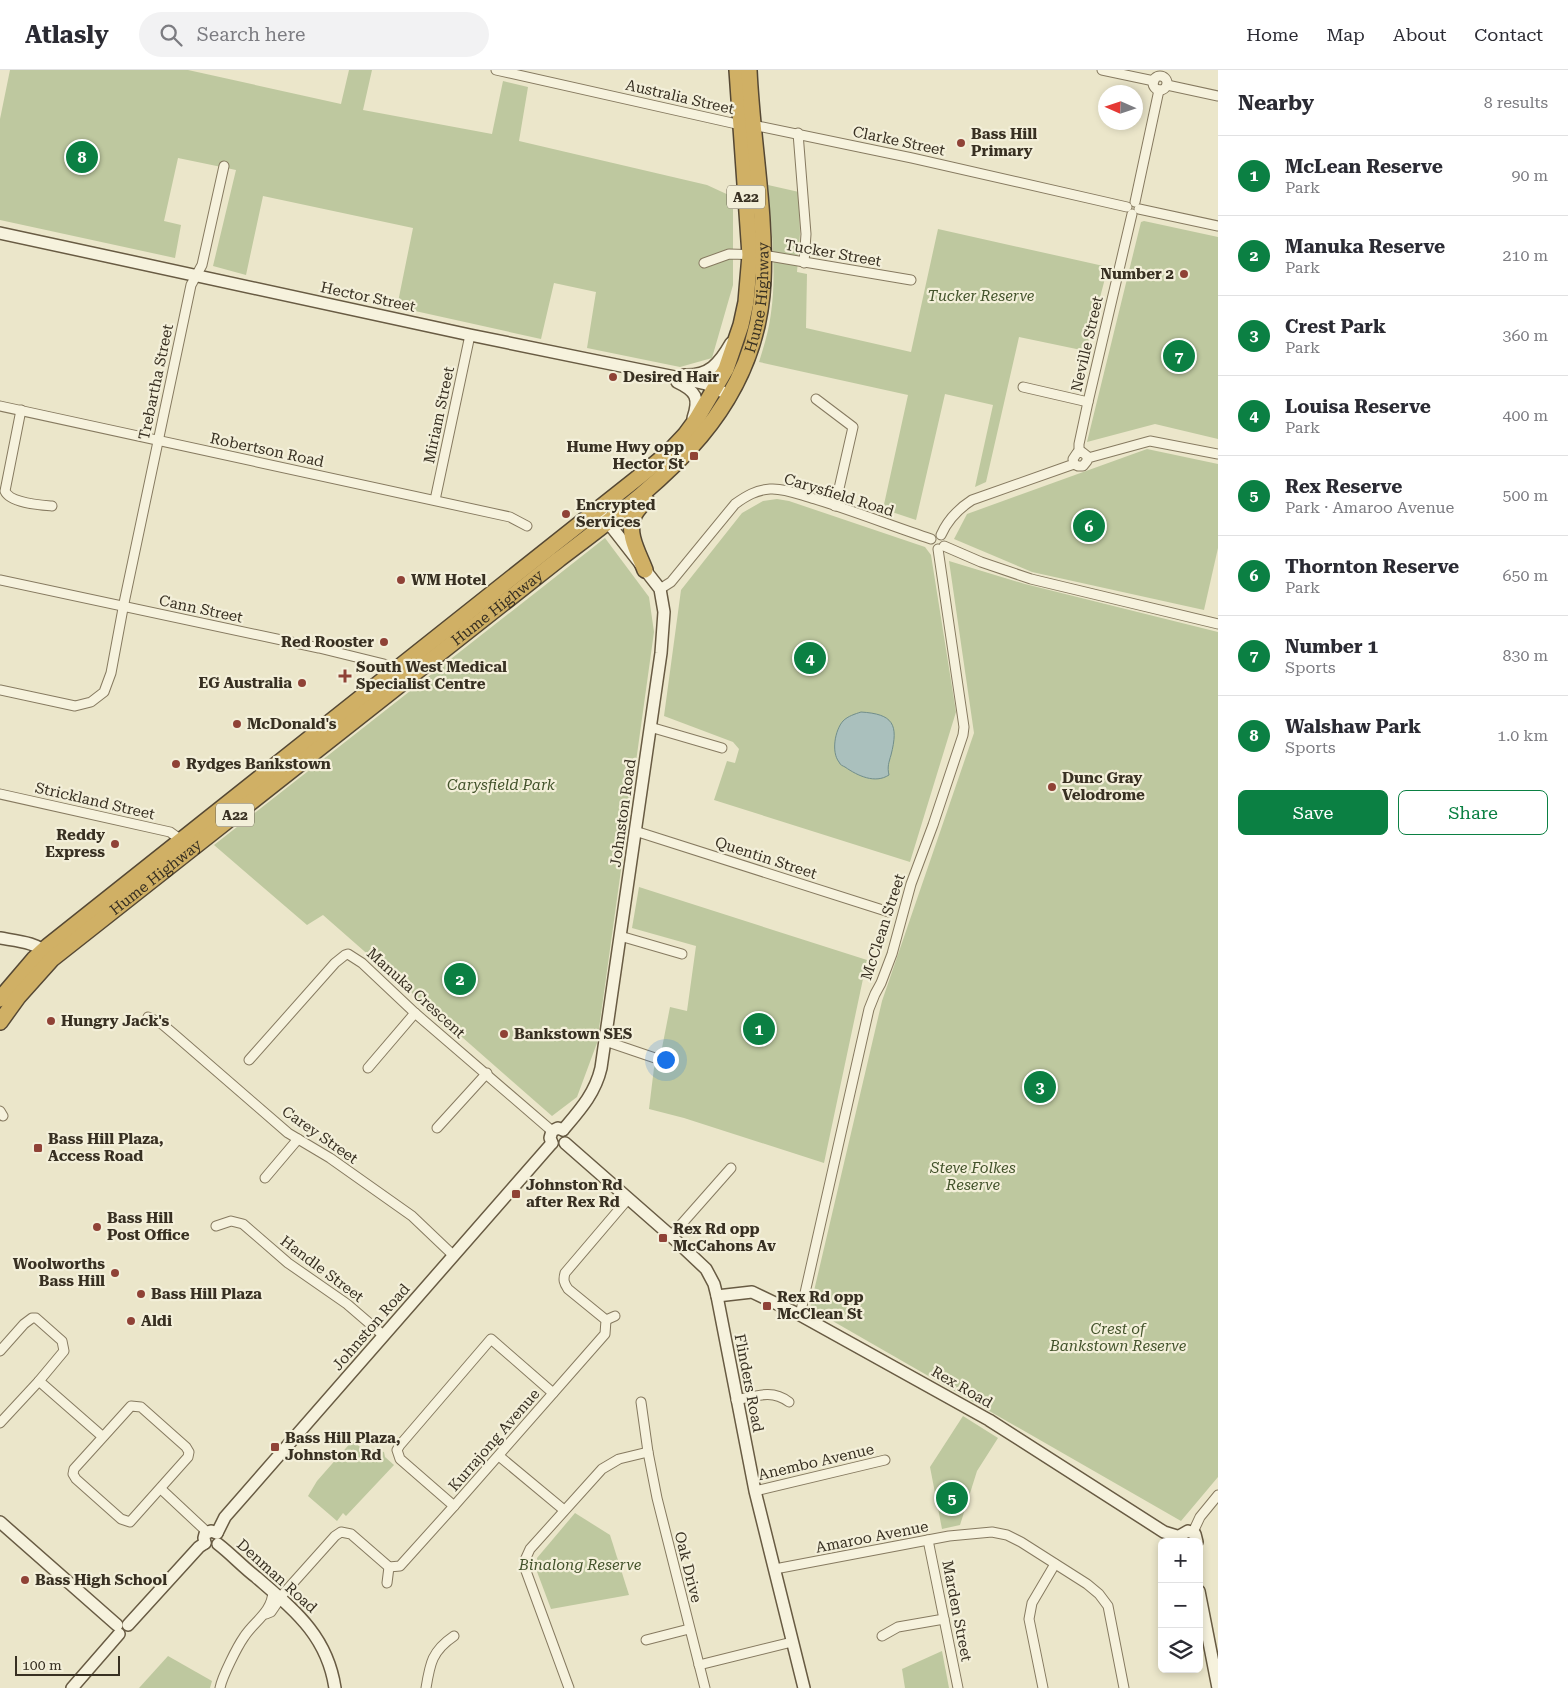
<!DOCTYPE html>
<html lang="en">
<head>
<meta charset="utf-8">
<style>
  :root { --surface:#fff; --page:#f2f2f3; --text:#2b2b33; --muted:#7c7c81; --line:#e1e1e2; --accent:#0b8043 }
  body { margin:0; font-family:"Roboto Serif",serif; background:var(--page); color:var(--text) }
  .controls { position:absolute; right:15px; bottom:15px; display:grid; overflow:hidden; border-radius:8px; box-shadow:0 2px 8px #0003 }
  .controls button { width:45px; height:45px; display:grid; place-items:center; padding:0; border:0; border-bottom:1px solid var(--line); background:var(--surface); color:var(--text); font:25px sans-serif }
  .compass { position:absolute; left:1098px; top:15px; width:45px; height:45px; border-radius:50%; background:var(--surface); box-shadow:0 2px 8px #0003; rotate:273deg }
  .scale { position:absolute; left:15px; bottom:12px; width:105px; box-sizing:border-box; padding-left:5px; border:2px solid #383022; border-top:0; font-size:14px; line-height:18px; white-space:nowrap; color:#383022; -webkit-text-stroke:4px #f3efd9; paint-order:stroke }
  .you { position:absolute; left:665px; top:989px; width:18px; height:18px; margin:-12px; border:4px solid #fff; border-radius:50%; background:#1a73e8; box-shadow:0 0 0 8px #1a73e833 }
  .badge { display:grid; place-items:center; width:32px; height:32px; border-radius:50%; background:var(--accent); color:#fff; font-size:16px; font-weight:700 }
  .pin { position:absolute; translate:-50% -50%; border:2px solid #fff; box-shadow:0 1px 5px #0006 }
  .list { margin:0; padding:0; list-style:none }
  h2 { display:flex; justify-content:space-between; align-items:center; height:65px; margin:0; padding:0 20px; font-size:21px }
  h2 small { font-size:16px; font-weight:400; color:var(--muted) }
  .list li { display:grid; grid-template-columns:32px 1fr auto; gap:15px; align-items:center; box-sizing:border-box; height:80px; padding:0 20px; border-top:1px solid var(--line) }
  .list b { display:block; font-size:19px; white-space:nowrap }
  .list p { margin:0; font-size:16px; white-space:nowrap; color:var(--muted) }
  .list em { font-size:16px; font-style:normal; color:var(--muted) }
  .actions { display:flex; gap:10px; padding:15px 20px }
  .actions a { flex:1; padding:11px 0; border:1px solid var(--accent); border-radius:8px; text-align:center; font-size:18px; color:var(--accent) }
  .actions .main { background:var(--accent); color:#fff }
  .icon { flex:none; width:28px; height:28px; fill:none; stroke:currentColor; stroke-width:2; stroke-linecap:round; stroke-linejoin:round }
  .map { position:relative; flex:none; width:1218px; height:1618px; overflow:hidden }
  header { display:flex; align-items:center; gap:30px; box-sizing:border-box; height:70px; padding:0 25px; background:var(--surface); border-bottom:1px solid var(--line) }
  header strong { font-size:24px }
  nav { display:flex; gap:28px; margin-inline-start:auto; font-size:18px }
  .search { width:350px; height:45px; background:var(--page); display:flex; align-items:center; gap:12px; box-sizing:border-box; padding:0 18px; border-radius:28px; color:var(--muted); font-size:19px }
  main { display:flex }
  aside { flex:1; background:var(--surface) }
  .map>svg:first-child { display:block }
  .green { fill:#bec89f }
  .water { fill:#aac0bd; stroke:#718e8b }
  .lines { fill:none; stroke-linecap:round; stroke-linejoin:round }
  .street-casing { stroke:#867a60; stroke-width:11 }
  .secondary-casing { stroke:#685b43; stroke-width:14 }
  .highway-casing { stroke:#554834; stroke-width:18 }
  .street { stroke:#f6f2dd; stroke-width:9 }
  .secondary { stroke:#f6f2dd; stroke-width:11 }
  .highway { stroke:#d0b065; stroke-width:15 }
  .poi-dot { fill:#8f4236; stroke:#f3efd9; stroke-width:2 }
  .labels { text-anchor:middle; dominant-baseline:central; stroke-width:4.5; stroke-linejoin:round; paint-order:stroke }
  .shield { fill:#f3efd9; stroke:#706959; stroke-width:1 }
  .shield-label { font-size:14px; font-weight:bold; fill:#383022 }
  .street-label { font-size:15px; fill:#383022; stroke:#f3efd9 }
  .poi-label { font-size:15px; font-weight:bold; fill:#383022; stroke:#f3efd9; text-anchor:start }
  .park-label { font-size:15px; font-style:italic; fill:#43532b; stroke:#f3efd9 }
</style>
</head>
<body>
<header>
<strong>Atlasly</strong>
<div class="search"><svg class="icon" aria-label="search" viewBox="0 0 24 24"><circle cx="10" cy="10" r="6"/><path d="M15 15l6 6"/></svg>Search here</div>
<nav><a>Home</a><a>Map</a><a>About</a><a>Contact</a></nav>
</header>
<main>
<div class="map">
<svg width="1218" height="1618" viewBox="0 0 1218 1618">
  <rect width="100%" height="100%" fill="#ebe6ca"/>
  <!-- green -->
  <g class="green">
    <path d="M10,0H188L341,34L349,0H372L363,40L492,64L503,11L528,17L519,71L707,115L733,127V215L712,288L680,297L587,278L596,222L554,213L541,269L397,237L413,158L263,126L246,205L213,196L236,100L178,88L164,151L181,155L175,188L0,150V49Z"/>
    <path d="M768,115L799,122L800,164L797,202L807,204L806,258L911,282L938,159L1108,197L1086,281L1019,267L986,412L975,417L993,335L945,324L916,450L883,439L908,325L759,292C764,276 769,260 771,243C777,201 771,158 768,115Z"/>
    <path d="M1144,151L1218,167V369L1155,354L1087,372L1141,152Z"/>
    <path d="M1147,379L1218,394V478L1204,540L1032,502L954,469L967,444Z"/>
    <path d="M777,429L789,431L925,477L931,485L956,642L910,792L714,730L727,691L735,693L739,679L733,672L664,646L681,520L742,443L763,431Z"/>
    <path d="M605,468L649,527L654,562L597,973L577,1027L552,1046L323,845L307,855L214,775Z"/>
    <path d="M949,491L1025,514L1218,562V1407L1181,1451L810,1238L882,931L974,663Z"/>
    <path d="M639,817L867,890L824,1093L684,1048L649,1039L654,998L662,978L670,937L687,941L696,876L632,858Z"/>
    <path d="M963,1346L998,1368L977,1401L960,1455L942,1459L930,1397Z"/>
    <path d="M353,1370L360,1377L384,1382L385,1387L394,1395L346,1446L343,1443L337,1451L308,1426L317,1411Z"/>
    <path d="M575,1443L610,1465L629,1525L551,1539L536,1499L537,1488Z"/>
    <path d="M942,1581L949,1618H905L902,1599Z"/>
    <path d="M168,1586L212,1611L210,1618H139Z"/>
  </g>
  <!-- water -->
  <path class="water" d="M861,642C893,644 899,654 891,685C889,692 887,697 889,705C875,714 858,706 845,697C843,696 840,695 839,692C831,682 835,660 843,651C848,646 855,644 861,642Z"/>
  <g class="lines">
    <!-- street casing -->
    <g class="street-casing">
      <g id="street">
        <path d="M496,0L741,55"/>
        <path d="M1102,0L1154,11"/>
        <circle cx="1160" cy="13" r="7"/>
        <path d="M1167,15L1218,26"/>
        <path d="M753,55L912,88L1127,137"/>
        <path d="M798,63L806,164L804,193"/>
        <path d="M1135,132L1159,20"/>
        <path d="M1139,139L1218,156"/>
        <path d="M704,193L729,184L763,185L911,210"/>
        <path d="M1023,317L1088,332"/>
        <path d="M816,329L853,357L835,436"/>
        <path d="M0,336L510,447L527,456"/>
        <path d="M21,340L5,421C10,433 40,435 52,436"/>
        <path d="M1079,382V374L1088,332L1132,144"/>
        <path d="M1088,388L1150,371L1218,384"/>
        <path d="M435,430L470,265"/>
        <path d="M941,465C948,449 958,439 972,430L1074,394L1078,396H1083L1087,391V386L1082,382L1077,383L1073,389L1074,394"/>
        <path d="M944,476L981,492L1031,509L1218,554"/>
        <path d="M0,510L319,578L384,594L394,602"/>
        <path d="M660,519L671,512L735,434C746,426 756,420 770,419C785,418 800,425 815,429C854,441 892,456 931,469"/>
        <path d="M0,620L75,636L91,632L104,622L111,603L124,533L191,215L202,195L224,96"/>
        <path d="M650,657L722,678"/>
        <path d="M0,724L170,762L181,770"/>
        <path d="M635,761L889,842"/>
        <path d="M620,866L682,884"/>
        <path d="M148,947L162,954L175,965L288,1063L330,1088L412,1146L454,1186"/>
        <path d="M605,971L655,988"/>
        <path d="M249,990L335,893L345,885L348,884L362,893L415,943L552,1061"/>
        <path d="M368,998L415,943"/>
        <path d="M0,1041L3,1046"/>
        <path d="M437,1058L487,1003"/>
        <path d="M265,1108L298,1069"/>
        <path d="M216,1156L231,1151L243,1154L288,1193L347,1234L383,1265"/>
        <path d="M671,1166L731,1098"/>
        <path d="M800,1245L869,939L875,924L881,913L892,884L911,814L933,755L963,665L964,657L938,479"/>
        <path d="M606,1250L615,1246"/>
        <path d="M0,1281L24,1254L32,1248H36L62,1271L64,1281L39,1311L0,1353"/>
        <path d="M39,1311L103,1367L74,1399L73,1404L76,1409L121,1449L130,1452L188,1387L189,1382L186,1377L141,1337L131,1336L103,1367"/>
        <path d="M736,1330C756,1326 772,1319 789,1332"/>
        <path d="M641,1332L648,1382L657,1428L705,1618"/>
        <path d="M499,1386L564,1440"/>
        <path d="M161,1419L207,1462"/>
        <path d="M755,1421L885,1390"/>
        <path d="M454,1436L400,1389L397,1380L400,1375L491,1269L553,1323"/>
        <path d="M1193,1462L1200,1447L1218,1425"/>
        <path d="M928,1470L958,1618"/>
        <path d="M775,1499L949,1466L992,1462L1007,1465L1021,1472L1087,1514L1099,1524L1108,1536L1124,1618"/>
        <path d="M387,1513L389,1497"/>
        <path d="M266,1544L271,1542L284,1523L335,1466L341,1462L351,1464L389,1497L400,1496L454,1436L605,1264L606,1250L568,1219C564,1213 563,1210 565,1203L628,1129"/>
        <path d="M882,1566L898,1557L944,1549"/>
        <path d="M646,1570L689,1559"/>
        <path d="M699,1595L792,1572"/>
        <path d="M220,1618C222,1607 237,1577 244,1567C254,1551 272,1543 273,1521"/>
        <path d="M426,1618C430,1593 432,1581 454,1566"/>
        <path d="M569,1618L526,1501L525,1490L530,1479L602,1399L619,1389L648,1382"/>
        <path d="M1043,1618L1029,1549L1032,1533L1055,1494"/>
      </g>
    </g>
    <!-- secondary casing -->
    <g class="secondary-casing">
      <g id="secondary">
        <path d="M0,163L470,265L675,307L706,314L721,321"/>
        <path d="M684,305C709,306 719,294 731,273"/>
        <path d="M677,312C696,321 700,328 693,348"/>
        <path d="M0,868C17,871 37,872 49,885"/>
        <path d="M563,1060C579,1041 595,1024 601,998L661,583L664,542L660,519L603,446"/>
        <path d="M552,1073L550,1068L552,1061L558,1058L563,1060"/>
        <path d="M565,1073L671,1166L706,1199L714,1214L717,1226L755,1421L804,1618"/>
        <path d="M717,1226L752,1222L800,1245L989,1350L1164,1462L1180,1467"/>
        <path d="M0,1452L117,1555"/>
        <path d="M217,1463L225,1447L552,1073"/>
        <path d="M1180,1472L1181,1465L1188,1461L1195,1464L1197,1472"/>
        <path d="M205,1473L204,1468L205,1464L211,1461L217,1463"/>
        <path d="M218,1474C231,1484 243,1497 256,1507C294,1540 327,1565 335,1618"/>
        <path d="M1199,1521L1218,1618"/>
        <path d="M128,1555L199,1477L205,1473"/>
        <path d="M72,1618L119,1564"/>
      </g>
    </g>
    <!-- highway casing -->
    <g class="highway-casing">
      <g id="highway">
        <path d="M645,500C639,484 626,463 634,446C636,440 642,435 646,430"/>
        <path d="M0,929L34,889L48,876L645,402L668,383L685,365L696,350L726,299L741,255L746,232L750,185L737,0"/>
        <path id="s1" d="M0,952L18,927L52,889L558,490C655,416 757,346 763,211C766,141 752,70 749,0"/>
      </g>
    </g>
    <!-- street -->
    <use href="#street" class="street"/>
    <!-- secondary -->
    <use href="#secondary" class="secondary"/>
    <!-- highway -->
    <use href="#highway" class="highway"/>
  </g>
  <!-- markers -->
  <g class="poi-dot">
    <circle cx="961" cy="73" r="5"/>
    <circle cx="1184" cy="204" r="5"/>
    <circle cx="613" cy="307" r="5"/>
    <rect x="689" y="381" width="10" height="10" rx="2.5"/>
    <circle cx="566" cy="444" r="5"/>
    <circle cx="401" cy="510" r="5"/>
    <circle cx="384" cy="572" r="5"/>
    <path d="M342.5 598.5h5v5h5v5h-5v5h-5v-5h-5v-5h5z"/>
    <circle cx="302" cy="613" r="5"/>
    <circle cx="237" cy="654" r="5"/>
    <circle cx="176" cy="694" r="5"/>
    <circle cx="1052" cy="717" r="5"/>
    <circle cx="115" cy="774" r="5"/>
    <circle cx="51" cy="951" r="5"/>
    <circle cx="504" cy="964" r="5"/>
    <rect x="33" y="1073" width="10" height="10" rx="2.5"/>
    <rect x="511" y="1119" width="10" height="10" rx="2.5"/>
    <circle cx="97" cy="1157" r="5"/>
    <rect x="658" y="1163" width="10" height="10" rx="2.5"/>
    <circle cx="115" cy="1203" r="5"/>
    <circle cx="141" cy="1224" r="5"/>
    <rect x="762" y="1231" width="10" height="10" rx="2.5"/>
    <circle cx="131" cy="1251" r="5"/>
    <rect x="270" y="1372" width="10" height="10" rx="2.5"/>
    <circle cx="25" cy="1510" r="5"/>
  </g>
  <g class="labels">
    <!-- shield labels -->
    <g class="shield">
      <rect x="727" y="115.5" width="38" height="23" rx="4"/>
      <rect x="216" y="733.5" width="38" height="23" rx="4"/>
    </g>
    <g class="shield-label">
      <text x="746" y="127">A22</text>
      <text x="235" y="745">A22</text>
    </g>
    <!-- street labels -->
    <g class="street-label">
      <text transform="translate(680 27) rotate(13)">Australia Street</text>
      <text transform="translate(899 71) rotate(12)">Clarke Street</text>
      <text transform="translate(833 183) rotate(10)">Tucker Street</text>
      <text transform="translate(368 227) rotate(12)">Hector Street</text>
      <text stroke="none"><textPath href="#s1" startOffset="1069">Hume Highway</textPath></text>
      <text transform="translate(1087 274) rotate(-77)">Neville Street</text>
      <text transform="translate(156 312) rotate(-78)">Trebartha Street</text>
      <text transform="translate(439 345) rotate(-78)">Miriam Street</text>
      <text transform="translate(267 380) rotate(12)">Robertson Road</text>
      <text transform="translate(839 425) rotate(17)">Carysfield Road</text>
      <text stroke="none"><textPath href="#s1" startOffset="649">Hume Highway</textPath></text>
      <text transform="translate(201 539) rotate(12)">Cann Street</text>
      <text transform="translate(95 731) rotate(13)">Strickland Street</text>
      <text transform="translate(623 743) rotate(-82)">Johnston Road</text>
      <text transform="translate(766 788) rotate(18)">Quentin Street</text>
      <text stroke="none"><textPath href="#s1" startOffset="214">Hume Highway</textPath></text>
      <text transform="translate(883 857) rotate(-72)">McClean Street</text>
      <text transform="translate(416 923) rotate(42)">Manuka Crescent</text>
      <text transform="translate(320 1065) rotate(35)">Carey Street</text>
      <text transform="translate(322 1199) rotate(37)">Handle Street</text>
      <text transform="translate(371 1257) rotate(-49)">Johnston Road</text>
      <text transform="translate(749 1313) rotate(79)">Flinders Road</text>
      <text transform="translate(962 1317) rotate(30)">Rex Road</text>
      <text transform="translate(494 1370) rotate(-49)">Kurrajong Avenue</text>
      <text transform="translate(816 1392) rotate(-13)">Anembo Avenue</text>
      <text transform="translate(872 1467) rotate(-11)">Amaroo Avenue</text>
      <text transform="translate(688 1497) rotate(76)">Oak Drive</text>
      <text transform="translate(277 1506) rotate(42)">Denman Road</text>
      <text transform="translate(957 1541) rotate(79)">Marden Street</text>
    </g>
    <!-- poi labels -->
    <g class="poi-label">
      <text x="971" y="64">Bass Hill<tspan x="971" dy="17">Primary</tspan></text>
      <text x="1174" y="204" text-anchor="end">Number 2</text>
      <text x="623" y="307">Desired Hair</text>
      <text x="684" y="377" text-anchor="end">Hume Hwy opp<tspan x="684" dy="17">Hector St</tspan></text>
      <text x="576" y="435">Encrypted<tspan x="576" dy="17">Services</tspan></text>
      <text x="411" y="510">WM Hotel</text>
      <text x="374" y="572" text-anchor="end">Red Rooster</text>
      <text x="356" y="597">South West Medical<tspan x="356" dy="17">Specialist Centre</tspan></text>
      <text x="292" y="613" text-anchor="end">EG Australia</text>
      <text x="247" y="654">McDonald's</text>
      <text x="186" y="694">Rydges Bankstown</text>
      <text x="1062" y="708">Dunc Gray<tspan x="1062" dy="17">Velodrome</tspan></text>
      <text x="105" y="765" text-anchor="end">Reddy<tspan x="105" dy="17">Express</tspan></text>
      <text x="61" y="951">Hungry Jack's</text>
      <text x="514" y="964">Bankstown SES</text>
      <text x="48" y="1069">Bass Hill Plaza,<tspan x="48" dy="17">Access Road</tspan></text>
      <text x="526" y="1115">Johnston Rd<tspan x="526" dy="17">after Rex Rd</tspan></text>
      <text x="107" y="1148">Bass Hill<tspan x="107" dy="17">Post Office</tspan></text>
      <text x="673" y="1159">Rex Rd opp<tspan x="673" dy="17">McCahons Av</tspan></text>
      <text x="105" y="1194" text-anchor="end">Woolworths<tspan x="105" dy="17">Bass Hill</tspan></text>
      <text x="151" y="1224">Bass Hill Plaza</text>
      <text x="777" y="1227">Rex Rd opp<tspan x="777" dy="17">McClean St</tspan></text>
      <text x="141" y="1251">Aldi</text>
      <text x="285" y="1368">Bass Hill Plaza,<tspan x="285" dy="17">Johnston Rd</tspan></text>
      <text x="35" y="1510">Bass High School</text>
    </g>
    <!-- park labels -->
    <g class="park-label">
      <text x="981" y="226">Tucker Reserve</text>
      <text x="501" y="715">Carysfield Park</text>
      <text x="973" y="1098">Steve Folkes<tspan x="973" dy="17">Reserve</tspan></text>
      <text x="1118" y="1259">Crest of<tspan x="1118" dy="17">Bankstown Reserve</tspan></text>
      <text x="580" y="1495">Binalong Reserve</text>
    </g>
  </g>
</svg>
<div class="controls">
<button>+</button>
<button>−</button>
<button><svg class="icon" aria-label="layers" viewBox="0 0 24 24"><path d="M12 4l9 5-9 5-9-5zM3 14l9 5 9-5"/></svg></button>
</div>
<svg class="compass" viewBox="-18 -18 36 36"><path d="M0-13l5 13h-10z" fill="#e53935"/><path d="M0 13l5-13h-10z" fill="#7c7c81"/></svg>
<div class="scale">100 m</div>
<div class="you"></div>
<div class="pin badge" style="left:759px;top:959px">1</div>
<div class="pin badge" style="left:460px;top:909px">2</div>
<div class="pin badge" style="left:1040px;top:1017px">3</div>
<div class="pin badge" style="left:810px;top:588px">4</div>
<div class="pin badge" style="left:952px;top:1428px">5</div>
<div class="pin badge" style="left:1089px;top:456px">6</div>
<div class="pin badge" style="left:1179px;top:286px">7</div>
<div class="pin badge" style="left:82px;top:87px">8</div>
</div>
<aside>
<h2>Nearby<small>8 results</small></h2>
<ul class="list">
<li><span class="badge">1</span><div><b>McLean Reserve</b><p>Park</p></div><em>90 m</em></li>
<li><span class="badge">2</span><div><b>Manuka Reserve</b><p>Park</p></div><em>210 m</em></li>
<li><span class="badge">3</span><div><b>Crest Park</b><p>Park</p></div><em>360 m</em></li>
<li><span class="badge">4</span><div><b>Louisa Reserve</b><p>Park</p></div><em>400 m</em></li>
<li><span class="badge">5</span><div><b>Rex Reserve</b><p>Park · Amaroo Avenue</p></div><em>500 m</em></li>
<li><span class="badge">6</span><div><b>Thornton Reserve</b><p>Park</p></div><em>650 m</em></li>
<li><span class="badge">7</span><div><b>Number 1</b><p>Sports</p></div><em>830 m</em></li>
<li><span class="badge">8</span><div><b>Walshaw Park</b><p>Sports</p></div><em>1.0 km</em></li>
</ul>
<div class="actions"><a class="main">Save</a><a>Share</a></div>
</aside>
</main>
</body>
</html>
